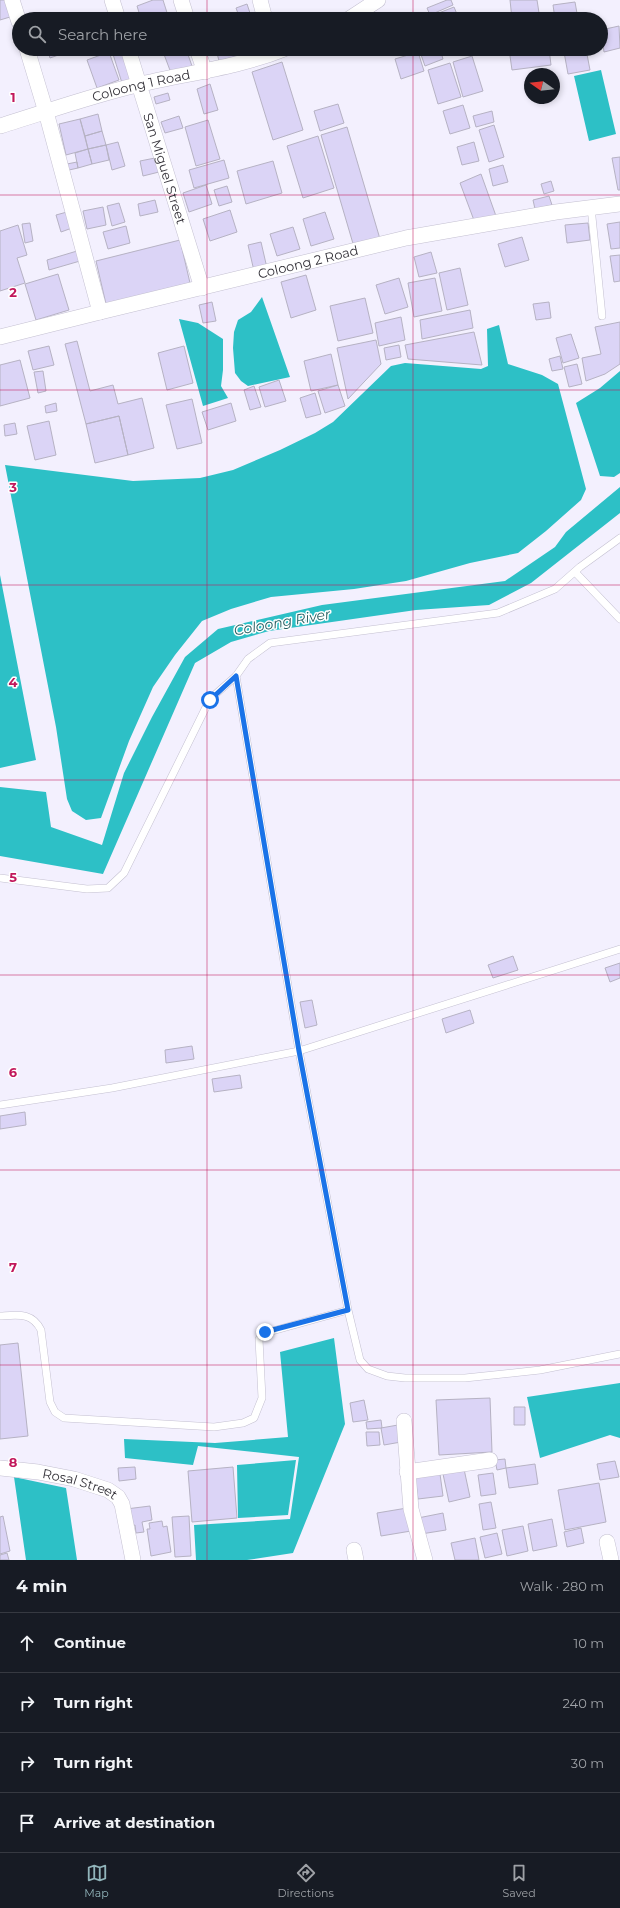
<!DOCTYPE html>
<html lang="en">
<head>
<meta charset="utf-8">
<style>
	:root { --surface:#171b24; --page:#242831; --text:#f1f3f6; --muted:#9ea1a6; --line:#363941; --accent:#92b5bb }
	body { margin:0; font-family:Montserrat,sans-serif; background:var(--page); color:var(--text) }
	.compass { position:absolute; left:524px; top:68px; width:36px; height:36px; border-radius:50%; background:var(--surface); box-shadow:0 2px 6px #0003; rotate:284deg }
	.stop { position:absolute; width:12px; height:12px; margin:-9px; border:3px solid #1a73e8; border-radius:50%; background:#fff }
	.stop.end { background:#1a73e8; border-color:#fff; box-shadow:0 1px 4px #0008 }
	.list { margin:0; padding:0; list-style:none }
	h2 { display:flex; justify-content:space-between; align-items:center; height:52px; margin:0; padding:0 16px; font-size:17px }
	h2 small { font-size:13px; font-weight:400; color:var(--muted) }
	.list li { display:grid; grid-template-columns:26px 1fr auto; gap:12px; align-items:center; box-sizing:border-box; height:60px; padding:0 16px; border-top:1px solid var(--line) }
	.list b { display:block; font-size:15px; white-space:nowrap }
	.list em { font-size:13px; font-style:normal; color:var(--muted) }
	.icon { flex:none; width:22px; height:22px; fill:none; stroke:currentColor; stroke-width:2; stroke-linecap:round; stroke-linejoin:round }
	.map { position:relative; flex:none; width:620px; height:1560px; overflow:hidden }
	.search { position:absolute; background:var(--surface); box-shadow:0 2px 6px #0003; left:12px; right:12px; top:12px; height:44px; display:flex; align-items:center; gap:10px; box-sizing:border-box; padding:0 14px; border-radius:22px; color:var(--muted); font-size:15px }
	.sheet { height:292px; background:var(--surface) }
	nav { display:flex; justify-content:space-around; align-items:center; box-sizing:border-box; height:56px; border-top:1px solid var(--line); background:var(--surface); font-size:11px; color:var(--muted) }
	nav a { display:grid; justify-items:center; gap:2px }
	nav .on { color:var(--accent) }
	.map>svg:first-child { display:block }
	.water { fill:#2dc0c6 }
	.building { fill:#dbd4f6; stroke:#b6b2c3 }
	.lines { fill:none; stroke-linecap:round; stroke-linejoin:round }
	.lane-casing { stroke:#c4c0d1; stroke-width:8 }
	.street-casing { stroke:#c4c0d1; stroke-width:16 }
	.lane { stroke:#fff; stroke-width:7 }
	.street { stroke:#fff; stroke-width:15 }
	.route { stroke:#1a73e8; stroke-width:5 }
	.grid { fill:none; stroke:#c2185b; stroke-width:1; stroke-opacity:0.55 }
	.labels { text-anchor:middle; stroke-width:3; stroke-linejoin:round; paint-order:stroke }
	.street-label { font-size:13px; fill:#333138; stroke:#fff }
	.water-label { font-size:14px; font-style:italic; fill:#265f61; stroke:#fff }
	.grid-label { font-size:13px; text-anchor:middle; font-weight:bold; fill:#c2185b; stroke:#fff; stroke-width:3; stroke-linejoin:round; paint-order:stroke }
</style>
</head>
<body>
<div class="map">
<svg width="620" height="1560" viewBox="0 0 620 1560">
	<rect width="100%" height="100%" fill="#f3f0fe"/>
	<path class="water" d="M601,70l15,64 -27,7 -15,-65z
		M262,297l28,80 -42,9 -7,-5 -6,-8 -2,-25 1,-16 4,-12 13,-8z
		M179,319l19,4 25,16v31l-2,16 7,12 -25,8z
		M499,325l9,39 34,11 16,9 28,105 -5,11 -35,31 -28,22 -48,10 -64,18 -52,8 -83,8 -40,12 -29,12 -27,34 -22,32 -24,54 -28,77 -15,2 -14,-9 -5,-12 -11,-72 -51,-262 128,16 67,-3 33,-8 47,-20 35,-17 18,-11 58,-56 14,-3 76,6 7,-3 -1,-37z
		M620,371v102l-6,4 -14,-1 -24,-73 24,-15z
		M620,487v26l-89,70 -42,22 -73,5 -147,21 -38,11 -36,21 -92,211 -103,-18v-69l46,5 5,35 51,18 22,-72 28,-56 33,-60 33,-28 104,-24 183,-24 50,-34 11,-15z
		M0,575l36,185 -36,8z
		M334,1338l11,86 -52,129 -46,7h-51l-2,-35 96,-6 9,-62 -101,-11 -5,19 -68,-7 -1,-19 91,4 73,-6 -8,-85z
		M620,1383v55l-10,-3 -70,23 -13,-61z
		M296,1460l-8,55 -50,3 -1,-53z
		M14,1477l52,11 11,72h-51z"/>
	<path class="building" d="M0,0h6l4,17 -10,3z
		M153,0h10l6,19h-28l-4,-13z
		M447,0h4l2,5 -23,10 -3,-7z
		M510,0h27l3,19h-28z
		M575,2l3,17h-23l-2,-14z
		M247,4l5,15h-12l-4,-11z
		M454,7l5,12h-26l-2,-3z
		M619,26l1,22 -16,4 -3,-22z
		M47,49h28l-25,9z
		M120,49h6l10,30 -14,4 -10,-32z
		M162,49h24l6,17 -21,7z
		M216,49h39l1,2 -37,10z
		M419,49h21l3,10 -18,7z
		M509,49h40l2,16 -39,5z
		M580,49h6l4,21 -22,4 -4,-22z
		M109,52l10,28 -22,8 -10,-28z
		M418,52l6,19 -23,8 -6,-20z
		M472,56l11,35 -20,6 -10,-35z
		M282,62l21,68 -30,10 -21,-68z
		M450,63l11,34 -23,7 -10,-34z
		M210,84l8,26 -14,4 -7,-25z
		M168,93l2,7 -14,4 -2,-7z
		M338,104l6,19 -24,8 -6,-20z
		M463,105l7,23 -20,6 -7,-23z
		M492,111l2,11 -18,5 -3,-11z
		M98,114l4,17 -17,5 -5,-17z
		M179,116l4,12 -18,5 -4,-11z
		M80,119l8,30 -22,6 -7,-31z
		M208,120l12,39 -24,7 -11,-39z
		M494,125l10,32 -15,5 -10,-32z
		M347,127l33,112 -26,8 -33,-112z
		M102,131l4,14 -18,4 -3,-13z
		M318,136l16,52 -31,10 -16,-52z
		M118,142l7,24 -13,4 -6,-25z
		M474,142l5,19 -17,4 -5,-18z
		M106,145l3,15 -17,4 -4,-15z
		M88,149l4,15 -14,4 -3,-15z
		M620,157v33h-2l-6,-32z
		M155,158l4,14 -16,4 -3,-15z
		M224,160l5,18 -35,10 -5,-18z
		M273,161l9,32 -36,11 -9,-33z
		M77,162l1,6 -9,2 -2,-6z
		M503,165l5,17 -15,4 -4,-17z
		M481,174l15,42 -21,7 -15,-40z
		M551,181l3,10 -10,3 -3,-10z
		M206,185l6,19 -23,8 -6,-19z
		M227,186l5,16 -13,4 -5,-16z
		M549,196l3,9 -17,4 -2,-9z
		M155,200l3,12 -18,4 -2,-12z
		M119,203l6,19 -13,4 -5,-20z
		M103,207l3,18 -19,4 -4,-18z
		M230,210l7,22 -27,9 -7,-22z
		M67,212l5,16 -11,4 -5,-17z
		M325,212l9,27 -23,7 -8,-27z
		M620,222v26l-9,1 -4,-25z
		M30,223l3,18 -8,2 -3,-19z
		M588,223l2,17 -23,3 -2,-18z
		M18,225l9,30 -10,3 8,25 -25,8v-60z
		M126,226l4,17 -22,6 -5,-17z
		M293,227l7,22 -23,7 -7,-22z
		M522,237l7,23 -24,7 -7,-23z
		M180,240l10,43 -84,21 -10,-43z
		M261,242l6,26 -13,3 -6,-26z
		M77,251l3,10 -31,9 -2,-10z
		M431,252l6,21 -18,4 -5,-20z
		M620,255v26l-6,1 -4,-26z
		M460,268l8,37 -21,5 -8,-37z
		M58,274l11,36 -33,10 -11,-36z
		M306,275l10,35 -25,8 -10,-36z
		M399,278l9,29 -23,7 -9,-29z
		M435,278l7,33 -28,6 -6,-34z
		M365,298l8,35 -35,8 -8,-35z
		M212,302l4,19 -13,2 -4,-18z
		M549,302l2,16 -15,2 -3,-16z
		M470,310l3,18 -51,11 -2,-19z
		M401,317l4,23 -26,6 -4,-23z
		M620,322v42l-15,10 -19,7 -4,-23 19,-4 -6,-27z
		M474,332l8,33 -74,-6 -3,-14z
		M571,334l8,24 -16,5 -7,-25z
		M376,340l5,24 -33,35 -11,-51z
		M77,341l13,50 23,-6 5,19 24,-6 12,50 -26,7 -9,-39 -33,8 -21,-80z
		M399,345l2,12 -15,3 -2,-12z
		M49,346l5,19 -21,5 -5,-19z
		M184,346l9,37 -26,7 -9,-37z
		M331,354l7,31 -27,6 -7,-30z
		M560,356l3,13 -11,2 -3,-12z
		M20,360l10,38 -30,8v-41z
		M577,364l5,20 -13,3 -5,-20z
		M43,371l3,20 -8,2 -4,-21z
		M279,380l7,21 -21,6 -6,-20z
		M338,385l7,21 -20,7 -7,-22z
		M254,386l7,21 -11,3 -6,-20z
		M315,393l6,21 -15,4 -6,-20z
		M192,399l10,44 -25,6 -11,-44z
		M56,403l1,8 -11,2 -1,-7z
		M231,403l5,18 -28,9 -6,-18z
		M119,416l9,39 -33,8 -9,-39z
		M49,421l7,34 -21,5 -8,-34z
		M15,423l2,11 -12,2 -1,-11z
		M513,956l5,14 -25,8 -5,-13z
		M620,963v15l-10,4 -5,-14z
		M312,1000l5,25 -12,3 -5,-26z
		M470,1010l4,13 -28,10 -4,-14z
		M192,1046l2,13 -28,4 -1,-13z
		M240,1075l2,13 -28,4 -2,-13z
		M25,1112l1,13 -26,4v-13z
		M18,1343l10,93 -28,3v-94z
		M490,1398l2,54 -53,3 -3,-55z
		M364,1400l4,20 -15,2 -3,-19z
		M514,1407h11v18h-11z
		M381,1420l1,8 -15,1 -1,-7z
		M398,1425l3,17 -17,3 -3,-17z
		M366,1432h13l1,13 -13,1z
		M505,1459l1,9 -9,2 -2,-10z
		M615,1461l4,16 -19,3 -3,-16z
		M535,1464l3,20 -29,4 -3,-20z
		M135,1467l1,12 -17,2 -1,-13z
		M233,1467l4,51 -45,4 -4,-51z
		M464,1469l6,28 -21,5 -6,-28z
		M493,1473l3,21 -15,2 -3,-21z
		M440,1474l3,22 -25,3 -3,-22z
		M599,1483l7,39 -41,8 -7,-40z
		M491,1502l5,26 -13,2 -4,-26z
		M150,1506l2,14 -10,2 2,10 -8,1 -1,-8 -7,2 -2,-18z
		M407,1508l4,23 -30,5 -4,-23z
		M443,1513l3,17 -25,4 -3,-16z
		M3,1516l7,35 -10,3v-37z
		M189,1516l2,40 -16,1 -3,-40z
		M552,1519l5,27 -24,5 -5,-27z
		M162,1521l1,6 4,-1 4,26 -20,4 -4,-27h3l-1,-6z
		M523,1526l5,25 -21,5 -5,-26z
		M581,1528l3,15 -17,4 -3,-15z
		M497,1533l5,21 -17,4 -5,-21z
		M475,1538l4,22h-24l-4,-17z
		M7,1553l2,7h-9v-5z"/>
	<g class="lines">
		<defs>
			<path id="lane" d="M591,207l11,109
				M575,572l45,47
				M236,676l63,375 49,259 12,50 8,9 19,7 18,2h60l75,-8 80,-16
				M0,878l87,11 21,-1 16,-15 86,-174 26,-23 12,-17 22,-16 228,-30 57,-24 25,-22 40,-29
				M0,1105l112,-17 187,-37 321,-102
				M0,1316c18,-1 32,-4 41,14l9,72 5,10 9,6 150,9 29,-4 11,-5 8,-20 -3,-59 6,-6 83,-23"/>
			<g id="street">
				<path d="M12,0l7,22"/>
				<path d="M112,0l6,19"/>
				<path d="M181,0l6,19"/>
				<path d="M260,0l5,19"/>
				<path d="M349,19l29,-19"/>
				<path d="M27,49l19,63 54,200"/>
				<path id="s1" d="M128,49l74,239"/>
				<path d="M197,49l8,23"/>
				<path id="s2" d="M0,126c46,-14 90,-30 137,-41 49,-12 100,-17 147,-36"/>
				<path id="s3" d="M0,337l100,-25 306,-74 150,-26 64,-8"/>
				<path d="M404,1421l7,88 14,51"/>
				<path id="s4" d="M0,1468l38,4 36,7 34,11 10,7 4,7 11,56"/>
				<path d="M407,1472l83,-12"/>
				<path d="M607,1542l4,18"/>
				<path d="M354,1550l2,10"/>
			</g>
		</defs>
		<use href="#lane" class="lane-casing"/>
		<use href="#street" class="street-casing"/>
		<use href="#lane" class="lane"/>
		<use href="#street" class="street"/>
	</g>
	<g class="lines">
		<path class="route" d="M210,700l26,-24 63,375 49,259 -83,22"/>
	</g>
	<path class="grid" d="M207,0v19M413,0v19M207,49v1511M413,49v1511M0,195h620M0,390h620M0,585h620M0,780h620M0,975h620M0,1170h620M0,1365h620"/>
	<g class="labels">
		<g class="street-label">
			<text dy="5" stroke="none"><textPath href="#s2" startOffset="147">Coloong 1 Road</textPath></text>
			<text dy="5" stroke="none"><textPath href="#s1" startOffset="125">San Miguel Street</textPath></text>
			<text dy="5" stroke="none"><textPath href="#s3" startOffset="317">Coloong 2 Road</textPath></text>
			<text dy="5" stroke="none"><textPath href="#s4" startOffset="82">Rosal Street</textPath></text>
		</g>
		<g class="water-label">
			<text transform="translate(282 622) rotate(-10)" y="5">Coloong River</text>
		</g>
	</g>
	<g class="grid-label">
		<text x="13" y="102">1</text>
		<text x="13" y="297">2</text>
		<text x="13" y="492">3</text>
		<text x="13" y="687">4</text>
		<text x="13" y="882">5</text>
		<text x="13" y="1077">6</text>
		<text x="13" y="1272">7</text>
		<text x="13" y="1467">8</text>
	</g>
</svg>
<svg class="compass" viewBox="-18 -18 36 36"><path d="M0-13l5 13h-10z" fill="#e53935"/><path d="M0 13l5-13h-10z" fill="#9ea1a6"/></svg>
<div class="stop" style="left:210px;top:700px"></div>
<div class="stop end" style="left:265px;top:1332px"></div>
<div class="search"><svg class="icon" aria-label="search" viewBox="0 0 24 24"><circle cx="10" cy="10" r="6"/><path d="M15 15l6 6"/></svg>Search here</div>
</div>
<section class="sheet">
<h2>4 min<small>Walk · 280 m</small></h2>
<ul class="list">
<li><svg class="icon" aria-label="ahead" viewBox="0 0 24 24"><path d="M12 20V5M6 11l6-6 6 6"/></svg><div><b>Continue</b></div><em>10 m</em></li>
<li><svg class="icon" aria-label="right" viewBox="0 0 24 24"><path d="M7 20v-9h11M14 6l5 5-5 5"/></svg><div><b>Turn right</b></div><em>240 m</em></li>
<li><svg class="icon" aria-label="right" viewBox="0 0 24 24"><path d="M7 20v-9h11M14 6l5 5-5 5"/></svg><div><b>Turn right</b></div><em>30 m</em></li>
<li><svg class="icon" aria-label="arrive" viewBox="0 0 24 24"><path d="M6 21V4h12l-3 4 3 4H6"/></svg><div><b>Arrive at destination</b></div></li>
</ul>
</section>
<nav>
<a class="on"><svg class="icon" aria-label="map" viewBox="0 0 24 24"><path d="M3 6l6-2 6 2 6-2v14l-6 2-6-2-6 2zM9 4v14M15 6v14"/></svg>Map</a>
<a><svg class="icon" aria-label="directions" viewBox="0 0 24 24"><path d="M12 3l9 9-9 9-9-9zM9 14v-3h6M13 9l2 2-2 2"/></svg>Directions</a>
<a><svg class="icon" aria-label="saved" viewBox="0 0 24 24"><path d="M7 4h10v16l-5-4-5 4z"/></svg>Saved</a>
</nav>
</body>
</html>
